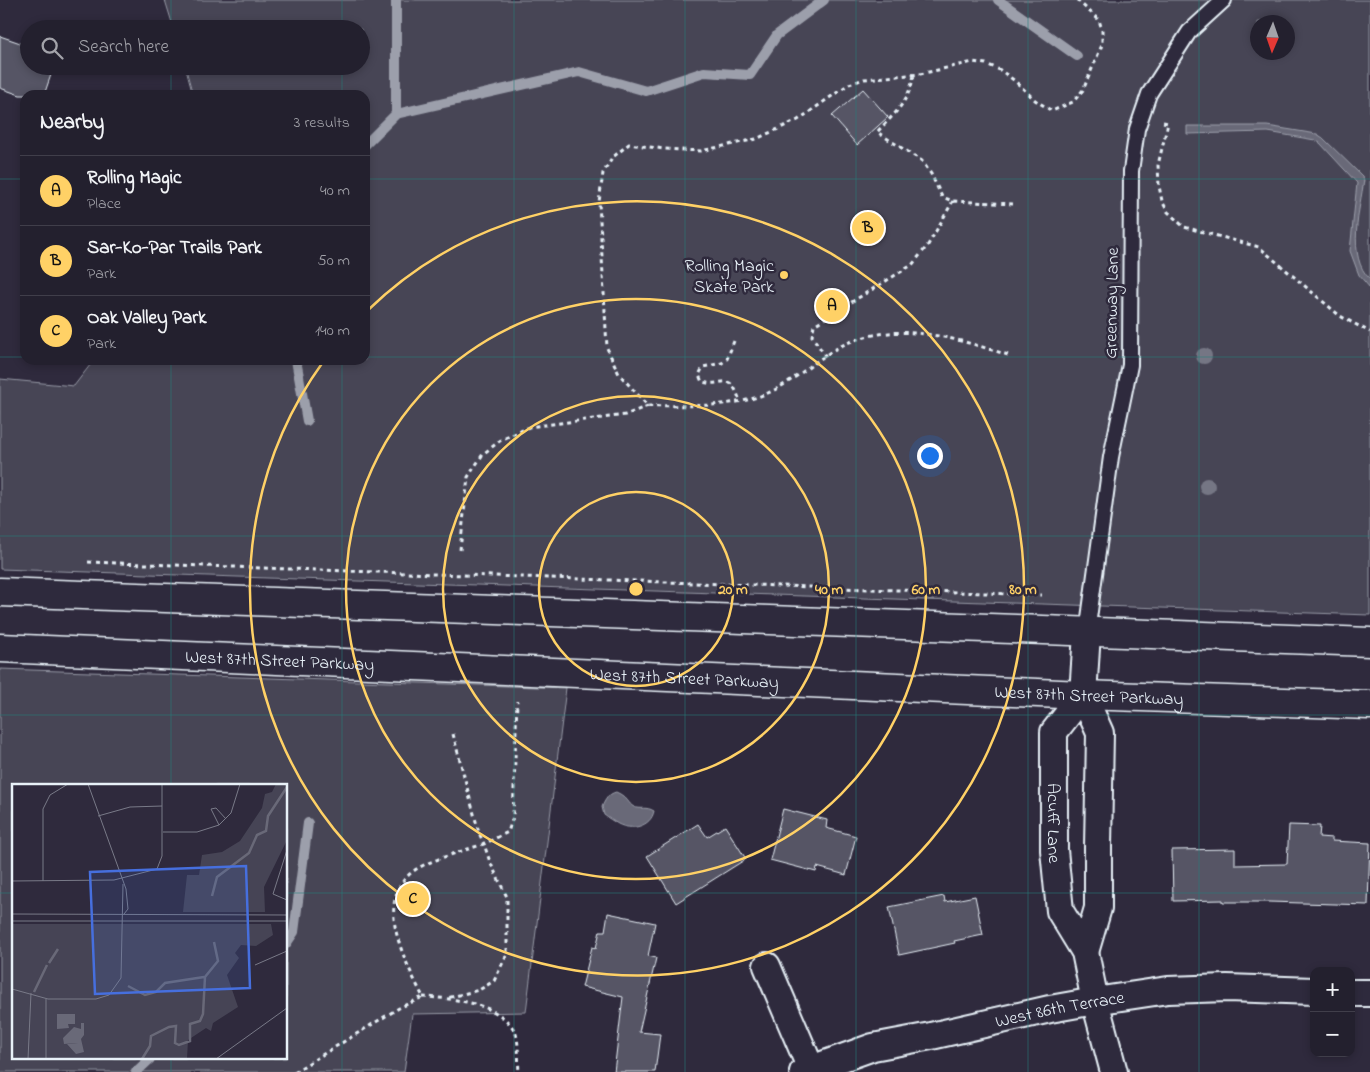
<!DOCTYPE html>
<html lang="en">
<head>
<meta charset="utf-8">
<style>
	:root { --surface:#23202e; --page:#2b2836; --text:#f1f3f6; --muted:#a3a3aa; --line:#403e4a; --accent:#ffd166 }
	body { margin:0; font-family:"Indie Flower",sans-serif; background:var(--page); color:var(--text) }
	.controls { position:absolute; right:15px; bottom:15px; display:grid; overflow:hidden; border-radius:10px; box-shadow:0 2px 8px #0003 }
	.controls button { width:45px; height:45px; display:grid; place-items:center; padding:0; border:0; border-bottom:1px solid var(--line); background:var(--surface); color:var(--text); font:25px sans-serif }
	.compass { position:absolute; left:1250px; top:15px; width:45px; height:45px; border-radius:50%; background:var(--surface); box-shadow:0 2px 8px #0003; rotate:182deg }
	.you { position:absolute; left:929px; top:455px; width:18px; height:18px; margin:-12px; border:4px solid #fff; border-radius:50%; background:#1a73e8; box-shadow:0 0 0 8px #1a73e833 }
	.badge { display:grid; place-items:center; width:32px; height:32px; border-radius:50%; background:var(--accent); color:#111; font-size:16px; font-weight:700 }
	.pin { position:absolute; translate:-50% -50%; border:2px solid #fff; box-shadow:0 1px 5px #0006 }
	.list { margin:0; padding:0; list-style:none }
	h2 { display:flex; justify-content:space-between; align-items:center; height:65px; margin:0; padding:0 20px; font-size:21px }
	h2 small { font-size:16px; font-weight:400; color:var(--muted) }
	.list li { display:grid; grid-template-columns:32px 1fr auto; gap:15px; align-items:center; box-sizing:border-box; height:70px; padding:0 20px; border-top:1px solid var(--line) }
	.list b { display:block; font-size:19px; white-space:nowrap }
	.list p { margin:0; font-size:16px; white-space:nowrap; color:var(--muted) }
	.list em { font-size:16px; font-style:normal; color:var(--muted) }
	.icon { flex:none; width:28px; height:28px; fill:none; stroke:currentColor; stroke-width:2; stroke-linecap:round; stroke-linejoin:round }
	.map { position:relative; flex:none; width:1370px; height:1072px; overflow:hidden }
	.search { position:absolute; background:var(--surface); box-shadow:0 2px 8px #0003; left:20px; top:20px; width:350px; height:55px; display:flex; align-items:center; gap:12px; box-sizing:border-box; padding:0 18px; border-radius:28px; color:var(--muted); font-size:19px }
	.panel { position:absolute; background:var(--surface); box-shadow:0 2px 8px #0003; left:20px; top:90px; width:350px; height:275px; border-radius:15px }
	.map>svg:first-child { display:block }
	.green { fill:#464455; stroke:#979aa6; fill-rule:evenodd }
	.water { fill:#696978; stroke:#9c9fab }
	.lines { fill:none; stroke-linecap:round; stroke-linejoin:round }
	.stream { stroke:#9c9fab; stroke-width:10 }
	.building { fill:#575565; stroke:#e8f1f8 }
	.lane-casing { stroke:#e8f1f8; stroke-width:18 }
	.street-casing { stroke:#e8f1f8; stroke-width:30 }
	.primary-casing { stroke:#e8f1f8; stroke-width:31 }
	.path { stroke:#e8f1f8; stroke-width:3; stroke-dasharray:4 4; stroke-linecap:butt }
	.lane { stroke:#2f2a3d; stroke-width:14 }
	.street { stroke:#2f2a3d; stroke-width:26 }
	.primary { stroke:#2f2a3d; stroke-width:28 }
	.tree { fill:#757684 }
	.grid { fill:none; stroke:#25827c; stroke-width:1; stroke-opacity:0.55 }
	.ring { fill:none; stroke:#ffd166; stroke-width:2.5 }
	.poi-dot { fill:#ffd166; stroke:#2f2a3d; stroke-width:2 }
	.labels { text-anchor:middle; stroke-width:5; stroke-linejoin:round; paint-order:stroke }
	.poi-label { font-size:18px; fill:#e8f1f8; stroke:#2f2a3d; text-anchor:end }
	.street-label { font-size:18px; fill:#e8f1f8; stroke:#2f2a3d }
	.inset-river { fill:none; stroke:#696978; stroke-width:2.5 }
	.inset-road { fill:none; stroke:#797a88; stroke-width:1 }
	.view { fill:#466fde; fill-opacity:0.15; stroke:#466fde; stroke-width:2.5 }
	.inset-edge { fill:none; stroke:#e8f1f8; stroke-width:2.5 }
	.centre { fill:#ffd166; stroke:#2f2a3d; stroke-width:2.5 }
	.ring-label { font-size:15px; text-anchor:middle; font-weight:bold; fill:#ffd166; stroke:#2f2a3d; stroke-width:5; stroke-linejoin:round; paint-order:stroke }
</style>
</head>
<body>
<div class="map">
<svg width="1370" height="1072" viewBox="0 0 1370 1072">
	<rect width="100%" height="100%" fill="#2f2a3d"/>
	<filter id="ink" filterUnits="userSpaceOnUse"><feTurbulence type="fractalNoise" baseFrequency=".02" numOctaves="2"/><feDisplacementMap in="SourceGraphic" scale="10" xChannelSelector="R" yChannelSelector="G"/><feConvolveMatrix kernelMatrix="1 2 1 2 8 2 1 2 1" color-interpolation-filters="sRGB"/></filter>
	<g filter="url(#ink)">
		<path class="green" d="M165,0h1205v615l-1370,-46v-190l74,7 20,-26h271v-265h-172l-8,-29h176v-37h-187zM1258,22h30v30h-30z
			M0,669l566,19 -40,324 -114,2 -8,58h-404zM14,786h272v272h-272z"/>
		<path class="water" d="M1187,126h80l50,8 6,4 39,38 2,4c-4,28 -18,77 6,99v9l-11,-13 -9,-24 7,-68 -37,-40 -5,-3 -47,-8 -81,2z
			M616,792c12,5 12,12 18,15 7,3 12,-1 20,4 -3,16 -23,20 -36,13 -5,-3 -10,-6 -14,-9l-2,-8c3,-7 6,-13 14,-15z"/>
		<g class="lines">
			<path class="stream" d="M998,0l79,56
				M396,114l183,-42 67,19 58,-19 46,3 27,-40 47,-35
				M365,145l31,-31v-114
				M296,360l11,61
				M286,944l8,-12 14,-109
				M136,1072l15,-14"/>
		</g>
		<path class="building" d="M0,36l29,10v20h25l-10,29h-24l-20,-7z
			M863,89l25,28 -31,28 -25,-29z
			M783,809l44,11 -1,8 30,8 -10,39 -29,-8 -1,5 -46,-12z
			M698,824l9,13 18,-11 21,33 -70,44 -29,-47z
			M1289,825l31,1 -1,11 13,1v3l38,2 -2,62 -99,-3h-46v-2l-50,1 -1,-51 63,-1v16l52,-1z
			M944,896l1,6 30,-6 8,39 -29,6 1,2 -56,12 -10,-48z
			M608,913l47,10 -7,33 8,2 -17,74 21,2 -5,38h-41l9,-75 -41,-10 10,-40 4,1 4,-17h5z"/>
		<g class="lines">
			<defs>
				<path id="lane" d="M1087,633l24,-176 19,-92 1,-194 6,-42 12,-35 40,-62 35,-32"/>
				<g id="street">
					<path id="s1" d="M1083,695l-29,37v118l6,61 25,41 10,49 19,71"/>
					<path d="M1085,952l13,-44v-61l2,-114 -17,-38 4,-62"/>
					<path d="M767,966l44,103"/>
					<path d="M1351,993h19"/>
					<path id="s2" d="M803,1072l70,-25 58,-11 119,-27 45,-8 73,-11 59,-2 87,3"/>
				</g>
				<g id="primary">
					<path d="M0,592l1370,50"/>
					<path id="s3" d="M0,648l1083,47 287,10"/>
				</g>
			</defs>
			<use href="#lane" class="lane-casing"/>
			<use href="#street" class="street-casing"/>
			<use href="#primary" class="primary-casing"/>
			<path class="path" d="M914,75c-6,28 -18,37 -37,57l45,29 9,13 11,23 11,4 60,3
				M1163,122l5,1 -10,42 1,21 3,15 6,11 16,15 75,20 81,69 30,16
				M734,341l-7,18 -5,4 -19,4 -4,8 3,7c22,6 27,-13 38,19
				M1008,355c-53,-17 -113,-36 -167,-9 -25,13 -46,35 -73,47 -37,16 -81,12 -120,13l-29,-32 -12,-26 -8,-146 4,-29 10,-16 16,-13 35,5 37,2 55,-12 42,-19 51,-36 15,-5 56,-5 53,-12 13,2 14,6 15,11 20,19 17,11 21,-9 10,-12 19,-45v-15l-3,-10 -22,-20
				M826,357l-14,-21 2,-11 98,-60 16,-20 25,-44
				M460,550l8,-73 15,-23 18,-14 28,-13 96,-12 23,-9
				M88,562l954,33
				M453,734l26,99 5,11 24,-12 5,-15 4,-116
				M423,997c28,1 80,6 93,37 3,8 2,28 3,38
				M294,1072l105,-64 24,-11c-20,-40 -56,-107 3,-133 19,-8 39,-14 58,-20l6,18 17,35v57l-13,27 -15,9 -32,8"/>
			<use href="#lane" class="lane"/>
			<use href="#street" class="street"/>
			<use href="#primary" class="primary"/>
		</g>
		<g class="tree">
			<circle cx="1204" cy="356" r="8"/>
			<circle cx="1207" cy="486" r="8"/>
		</g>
	</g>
	<path class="grid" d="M171,0v29M342,0v29M514,0v1072M685,0v1072M856,0v1072M1028,0v1072M1199,0v1072M171,66v29M342,66v29M0,179h25M365,179h1005M0,357h25M365,357h1005M171,360v426M342,360v712M0,536h1370M0,715h1370M0,893h14M286,893h1084M171,1058v14"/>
	<g class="ring">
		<circle cx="636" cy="589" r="97"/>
		<circle cx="636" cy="589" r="193"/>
		<circle cx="636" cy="589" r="290"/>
		<path d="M367 311A387 387 0 1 1 323 362"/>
	</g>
	<circle class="poi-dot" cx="784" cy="275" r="5"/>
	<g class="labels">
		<g class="poi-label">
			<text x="774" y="271">Rolling Magic<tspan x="774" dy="21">Skate Park</tspan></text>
		</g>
		<g class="street-label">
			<text transform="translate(1111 303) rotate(-89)" y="6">Greenway Lane</text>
			<text dy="6" stroke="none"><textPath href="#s3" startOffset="280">West 87th Street Parkway</textPath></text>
			<text dy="6" stroke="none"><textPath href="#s3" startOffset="685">West 87th Street Parkway</textPath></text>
			<text dy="6" stroke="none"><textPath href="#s3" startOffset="1090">West 87th Street Parkway</textPath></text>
			<text dy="6" stroke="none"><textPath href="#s1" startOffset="138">Acuff Lane</textPath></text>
			<text dy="6" stroke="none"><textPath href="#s2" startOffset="265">West 86th Terrace</textPath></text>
		</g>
	</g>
	<g transform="translate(12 784)">
		<rect width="275" height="275" fill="#2f2a3d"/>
		<path d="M264,0h11v56l-23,47 1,25h-82l4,-37h12l3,-20 20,-3 18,-11 22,-33 3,-14 7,-2zM0,140h259l2,11 -17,11 -15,-1 -6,8 4,5 -12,17 11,32 -25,16 -2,8 -5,-3 -18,12 -1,19h-175z" fill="#464455"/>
		<path d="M45,230h18v10h-7l1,4 -12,1zM69,239h3v12l-3,4 3,13 -8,2 -9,-10 11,-1 -14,1 -1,-6 11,-11 7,2z" fill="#696978"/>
		<path class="inset-river" d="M200,112l5,-19 32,-24 8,-18 9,-4 2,-15 19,-29M37,179l9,-14M116,202l17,9 11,-3 9,-9 39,-6M22,208l13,-27M130,275l8,-13 1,-10 18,-9 7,-1 -1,17 4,2 11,-4v-17l10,-3 3,-7 2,-37 13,-16 -4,-19"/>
		<path class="inset-road" d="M76,0l38,105 2,20 -4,5M86,32l32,-9 32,-1M207,41l-8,-16 5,-1 10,11M151,48h34l22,-7 12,-12 9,-29M275,66l-14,44 14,6M0,97l102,-1 43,-11 5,-13v-72M31,97v-72l7,-14 18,-11M0,130l275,1M0,137h275M243,181l32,-14M0,205l36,10h48l13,-4 12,-17 2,-94M16,275l3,-66M34,275v-60M204,275l71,-51"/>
		<path class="view" d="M234,82l4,122 -155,6 -5,-122z"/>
		<rect width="275" height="275" class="inset-edge"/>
	</g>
	<circle cx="636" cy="589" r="8" class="centre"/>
	<g class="ring-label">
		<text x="733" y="594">20 m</text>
		<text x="829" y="594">40 m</text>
		<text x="926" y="594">60 m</text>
		<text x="1023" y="594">80 m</text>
	</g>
</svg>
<div class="controls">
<button>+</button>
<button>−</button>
</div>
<svg class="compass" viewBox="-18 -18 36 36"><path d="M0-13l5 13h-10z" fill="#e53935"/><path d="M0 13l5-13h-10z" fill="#a3a3aa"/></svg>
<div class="you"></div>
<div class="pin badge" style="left:832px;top:306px">A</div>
<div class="pin badge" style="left:868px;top:228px">B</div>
<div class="pin badge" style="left:413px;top:899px">C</div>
<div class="search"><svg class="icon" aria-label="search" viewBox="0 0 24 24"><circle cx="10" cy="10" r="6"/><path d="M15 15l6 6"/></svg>Search here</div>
<section class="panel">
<h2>Nearby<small>3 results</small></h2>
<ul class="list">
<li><span class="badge">A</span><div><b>Rolling Magic</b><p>Place</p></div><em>40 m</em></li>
<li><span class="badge">B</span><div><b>Sar-Ko-Par Trails Park</b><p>Park</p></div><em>50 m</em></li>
<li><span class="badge">C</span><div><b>Oak Valley Park</b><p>Park</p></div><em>140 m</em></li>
</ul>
</section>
</div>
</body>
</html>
